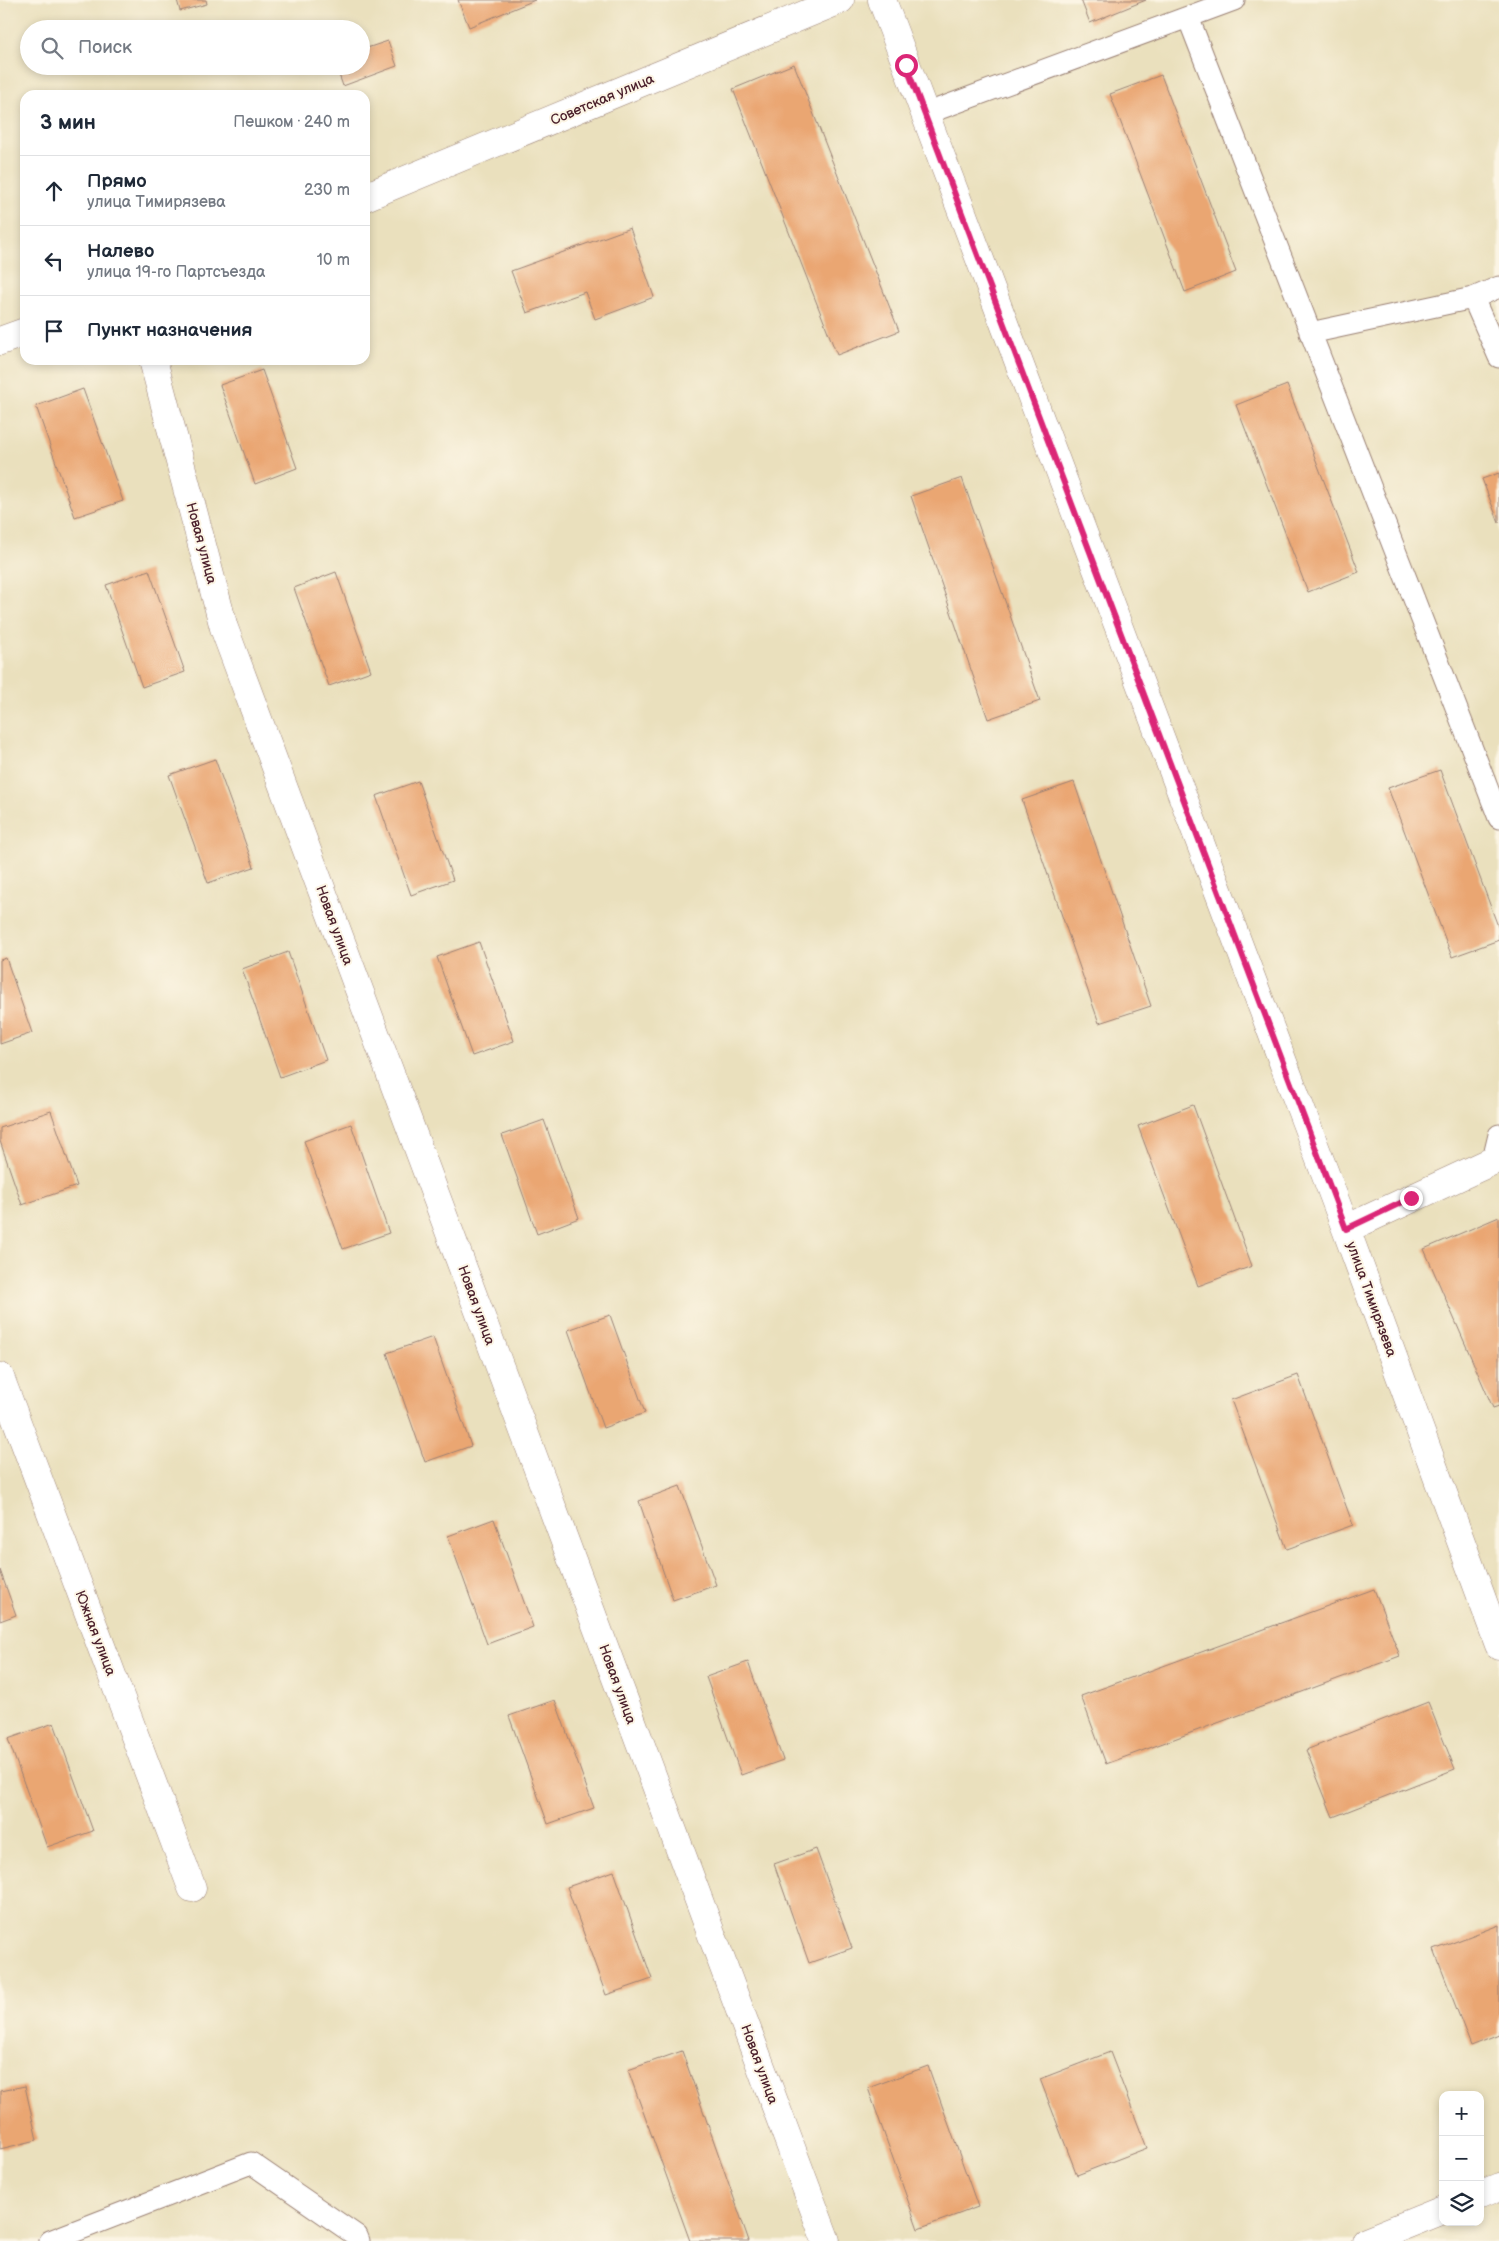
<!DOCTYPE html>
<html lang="ru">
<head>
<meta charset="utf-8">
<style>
	:root { --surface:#fff; --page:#f6f6f7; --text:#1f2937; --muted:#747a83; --line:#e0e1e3 }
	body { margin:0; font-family:"Balsamiq Sans",sans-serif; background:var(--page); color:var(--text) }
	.controls { position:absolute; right:15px; bottom:15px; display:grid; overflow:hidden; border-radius:10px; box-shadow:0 2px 8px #0003 }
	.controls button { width:45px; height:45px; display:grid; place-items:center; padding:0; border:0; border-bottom:1px solid var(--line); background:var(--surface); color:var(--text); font:25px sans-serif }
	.stop { position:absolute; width:15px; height:15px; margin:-11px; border:4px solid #db2777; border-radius:50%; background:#fff }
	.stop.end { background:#db2777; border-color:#fff; box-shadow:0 1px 5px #0008 }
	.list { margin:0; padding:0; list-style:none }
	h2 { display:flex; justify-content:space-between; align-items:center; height:65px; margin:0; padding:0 20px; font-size:21px }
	h2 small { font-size:16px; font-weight:400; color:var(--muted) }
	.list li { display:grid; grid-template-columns:32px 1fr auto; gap:15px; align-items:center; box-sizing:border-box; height:70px; padding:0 20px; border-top:1px solid var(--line) }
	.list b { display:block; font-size:19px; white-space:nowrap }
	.list p { margin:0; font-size:16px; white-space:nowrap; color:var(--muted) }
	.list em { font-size:16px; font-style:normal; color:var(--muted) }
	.icon { flex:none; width:28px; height:28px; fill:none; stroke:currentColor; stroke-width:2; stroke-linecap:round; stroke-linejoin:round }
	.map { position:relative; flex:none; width:1499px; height:2241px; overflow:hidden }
	.search { position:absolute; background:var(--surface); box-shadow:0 2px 8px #0003; left:20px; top:20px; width:350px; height:55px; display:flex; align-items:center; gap:12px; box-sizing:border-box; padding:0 18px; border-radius:28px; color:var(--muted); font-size:19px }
	.panel { position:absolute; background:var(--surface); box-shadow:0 2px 8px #0003; left:20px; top:90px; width:350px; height:275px; border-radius:15px }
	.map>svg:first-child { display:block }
	.building { fill:#eaa672 }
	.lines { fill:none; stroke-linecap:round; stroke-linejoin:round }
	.service-casing { stroke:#9a8074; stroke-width:23 }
	.minor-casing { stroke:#9a8074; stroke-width:29 }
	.service { stroke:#fff; stroke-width:21 }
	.minor { stroke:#fff; stroke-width:28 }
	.route { stroke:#db2777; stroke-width:6 }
	.labels { text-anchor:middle; stroke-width:4; stroke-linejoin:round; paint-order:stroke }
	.street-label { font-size:14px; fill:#4a1f2b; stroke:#fcf5e5 }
</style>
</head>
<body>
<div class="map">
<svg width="1499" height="2241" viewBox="0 0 1499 2241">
	<rect width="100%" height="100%" fill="#fcf5e5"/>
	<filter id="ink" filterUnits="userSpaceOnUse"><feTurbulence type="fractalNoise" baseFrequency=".02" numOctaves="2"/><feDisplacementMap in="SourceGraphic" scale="10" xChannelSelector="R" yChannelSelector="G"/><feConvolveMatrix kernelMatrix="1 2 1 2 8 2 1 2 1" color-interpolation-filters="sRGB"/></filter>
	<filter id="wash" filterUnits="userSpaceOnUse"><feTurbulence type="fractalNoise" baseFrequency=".0096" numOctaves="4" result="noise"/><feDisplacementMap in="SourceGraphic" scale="20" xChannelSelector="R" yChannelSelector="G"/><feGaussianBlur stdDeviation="1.12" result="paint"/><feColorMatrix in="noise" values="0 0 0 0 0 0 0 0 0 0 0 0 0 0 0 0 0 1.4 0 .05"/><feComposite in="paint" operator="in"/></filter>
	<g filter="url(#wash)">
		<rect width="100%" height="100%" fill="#eae0bd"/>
		<g id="blocks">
			<path class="building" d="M177,0h29l1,4 -27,7z
				M458,0h77l-66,27z
				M1081,0h65l-56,23z
				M388,41l9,25 -54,20 -7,-20h25v-16z
				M794,64l105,267 -62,24 -104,-266z
				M1161,75l75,197 -51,20 -75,-198z
				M630,228l24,69 -59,22 -10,-27 -58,21 -16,-42z
				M262,370l35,98 -42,16 -35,-99z
				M1287,385l72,187 -51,20 -72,-187z
				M83,389l40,112 -48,16 -39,-111z
				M1499,473v50l-17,-44z
				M962,478l78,223 -52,18 -77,-223z
				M149,570l36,102 -43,15 -36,-102z
				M336,572l35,99 -42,15 -35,-98z
				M215,759l39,108 -46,16 -39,-108z
				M1440,770l59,159v11l-47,17 -64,-169z
				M418,781l35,99 -42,15 -35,-99z
				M1074,782l77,224 -52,17 -77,-223z
				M479,942l35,99 -42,15 -35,-99z
				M288,952l38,108 -46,17 -38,-108z
				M6,958l26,75 -32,11v-84z
				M1193,1105l59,161 -54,20 -60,-160z
				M51,1111l26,75 -55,19 -22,-64v-13z
				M544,1120l35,98 -42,16 -35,-99z
				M351,1124l38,109 -46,16 -39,-108z
				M1499,1217v189l-6,2 -69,-159z
				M610,1315l35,98 -42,15 -35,-98z
				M433,1337l38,109 -46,16 -38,-109z
				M1298,1375l55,150 -66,24 -56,-149z
				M680,1486l36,99 -43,15 -34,-99z
				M494,1519l39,108 -46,17 -39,-108z
				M0,1570l16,45 -16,6z
				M1374,1589l26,67 -294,108 -25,-68z
				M748,1662l35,98 -42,15 -35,-98z
				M555,1700l39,108 -46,16 -39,-108z
				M1428,1702l27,67 -122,48 -27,-67z
				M54,1723l39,108 -46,16 -39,-108z
				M816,1849l36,99 -43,15 -35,-99z
				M614,1871l38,108 -46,16 -39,-108z
				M1499,1925v110l-28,11 -37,-96z
				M682,2051l67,190h-59l-62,-171z
				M1110,2052l37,96 -70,27 -37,-96z
				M928,2066l50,141 -60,22 -50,-141z
				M25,2086l12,54 -37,9v-58z"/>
		</g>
	</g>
	<g filter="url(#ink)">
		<use href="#blocks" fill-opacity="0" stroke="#9a8074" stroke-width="1"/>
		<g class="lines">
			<defs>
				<path id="service" d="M1188,17l311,801
					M925,114l309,-114
					M1499,287l-26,11 26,59
					M1310,333l163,-35
					M1493,1160l6,-25
					M50,2241l201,-78 106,73 2,5"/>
				<path id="minor" d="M882,0l464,1229 153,416
					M365,197l475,-197
					M0,341l25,-9
					M153,360l71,268 602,1613
					M1346,1229l153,-71
					M0,1377l192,511
					M1480,2195l19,-8
					M1366,2241l77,-31"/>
			</defs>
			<use href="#service" class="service-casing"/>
			<use href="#minor" class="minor-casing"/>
			<use href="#service" class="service"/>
			<use href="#minor" class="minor"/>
		</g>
	</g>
	<g class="lines" filter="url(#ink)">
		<path class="route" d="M906,65l440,1164 65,-31"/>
	</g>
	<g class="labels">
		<g class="street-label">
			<text transform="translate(602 99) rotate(-23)" y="5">Советская улица</text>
			<text transform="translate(202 543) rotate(75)" y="5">Новая улица</text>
			<text transform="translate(335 925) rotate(70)" y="5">Новая улица</text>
			<text transform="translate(1372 1299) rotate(70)" y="5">улица Тимирязева</text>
			<text transform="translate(477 1305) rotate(70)" y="5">Новая улица</text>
			<text transform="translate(96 1633) rotate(69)" y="5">Южная улица</text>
			<text transform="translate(618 1684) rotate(70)" y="5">Новая улица</text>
			<text transform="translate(760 2064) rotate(70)" y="5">Новая улица</text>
		</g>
	</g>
</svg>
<div class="controls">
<button>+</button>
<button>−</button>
<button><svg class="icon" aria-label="layers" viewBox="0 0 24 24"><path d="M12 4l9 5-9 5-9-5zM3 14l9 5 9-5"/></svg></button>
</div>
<div class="stop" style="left:906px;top:65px"></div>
<div class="stop end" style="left:1411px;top:1198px"></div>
<div class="search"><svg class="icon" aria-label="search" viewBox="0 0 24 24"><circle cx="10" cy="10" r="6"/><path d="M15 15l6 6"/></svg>Поиск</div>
<section class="panel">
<h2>3 мин<small>Пешком · 240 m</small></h2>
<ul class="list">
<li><svg class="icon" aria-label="ahead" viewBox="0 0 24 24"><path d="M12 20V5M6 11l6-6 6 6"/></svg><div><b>Прямо</b><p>улица Тимирязева</p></div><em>230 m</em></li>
<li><svg class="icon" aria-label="left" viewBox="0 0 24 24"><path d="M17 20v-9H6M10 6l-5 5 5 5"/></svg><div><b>Налево</b><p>улица 19-го Партсъезда</p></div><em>10 m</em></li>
<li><svg class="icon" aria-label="arrive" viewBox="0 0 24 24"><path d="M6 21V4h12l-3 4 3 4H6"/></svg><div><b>Пункт назначения</b></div></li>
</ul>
</section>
</div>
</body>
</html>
